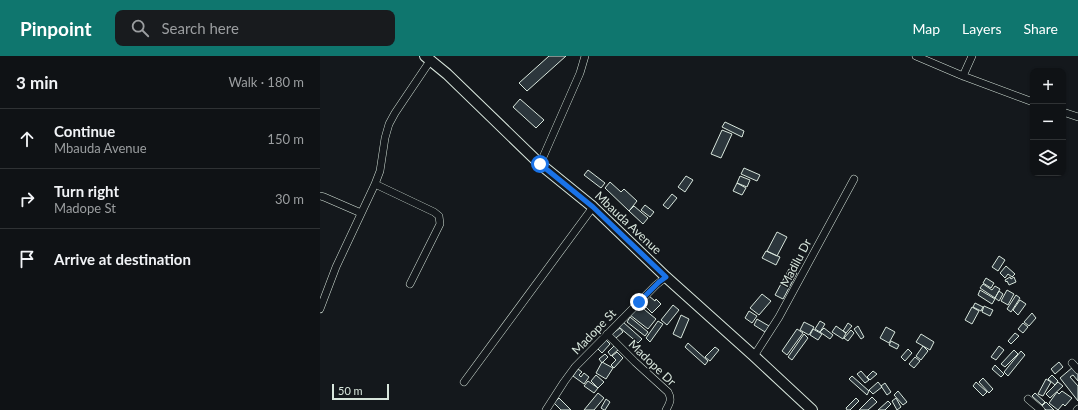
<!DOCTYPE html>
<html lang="en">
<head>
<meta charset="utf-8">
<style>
	:root { --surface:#0f1215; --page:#181b1e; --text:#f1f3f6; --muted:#9b9ea0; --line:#2f3234; --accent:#0f766e }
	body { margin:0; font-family:Lato,sans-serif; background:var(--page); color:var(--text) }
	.controls { position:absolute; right:12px; top:12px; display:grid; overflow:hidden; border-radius:8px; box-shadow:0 1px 3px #0004 }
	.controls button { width:36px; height:36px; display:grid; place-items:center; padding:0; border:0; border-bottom:1px solid var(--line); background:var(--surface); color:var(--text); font:20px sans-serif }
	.scale { position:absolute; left:12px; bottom:10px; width:57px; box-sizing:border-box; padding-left:4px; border:2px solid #d8e6dc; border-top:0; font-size:11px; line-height:14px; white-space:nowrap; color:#d8e6dc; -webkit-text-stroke:3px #14181c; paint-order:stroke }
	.stop { position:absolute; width:12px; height:12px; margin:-9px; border:3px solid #1a73e8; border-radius:50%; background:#fff }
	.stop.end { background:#1a73e8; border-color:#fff; box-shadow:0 1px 4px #0008 }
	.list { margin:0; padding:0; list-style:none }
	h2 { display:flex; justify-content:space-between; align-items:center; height:52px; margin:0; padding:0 16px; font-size:17px }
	h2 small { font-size:13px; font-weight:400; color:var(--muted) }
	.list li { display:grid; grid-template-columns:26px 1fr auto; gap:12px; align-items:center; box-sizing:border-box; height:60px; padding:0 16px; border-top:1px solid var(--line) }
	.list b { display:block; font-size:15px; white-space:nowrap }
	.list p { margin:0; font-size:13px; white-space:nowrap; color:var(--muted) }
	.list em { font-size:13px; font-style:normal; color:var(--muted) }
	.icon { flex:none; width:22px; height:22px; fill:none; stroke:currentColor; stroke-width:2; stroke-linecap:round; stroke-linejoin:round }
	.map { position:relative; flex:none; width:758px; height:354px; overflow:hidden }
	header { display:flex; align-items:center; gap:24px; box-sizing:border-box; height:56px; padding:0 20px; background:var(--accent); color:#fff }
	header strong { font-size:19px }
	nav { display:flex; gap:22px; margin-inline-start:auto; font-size:14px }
	.search { width:280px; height:36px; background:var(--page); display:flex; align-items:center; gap:10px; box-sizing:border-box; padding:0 14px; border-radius:8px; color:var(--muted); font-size:15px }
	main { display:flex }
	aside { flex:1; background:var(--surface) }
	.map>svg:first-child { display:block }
	.building { fill:#2c363c; stroke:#d8e6dc }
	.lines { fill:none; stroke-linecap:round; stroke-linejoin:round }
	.street-casing { stroke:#d8e6dc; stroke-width:8 }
	.secondary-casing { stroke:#d8e6dc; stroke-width:12 }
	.street { stroke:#14181c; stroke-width:7 }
	.secondary { stroke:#14181c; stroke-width:10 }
	.route { stroke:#1a73e8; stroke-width:5 }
	.labels { text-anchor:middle; stroke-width:3; stroke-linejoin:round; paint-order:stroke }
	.street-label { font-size:12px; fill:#d8e6dc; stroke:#14181c }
</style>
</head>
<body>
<header>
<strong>Pinpoint</strong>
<div class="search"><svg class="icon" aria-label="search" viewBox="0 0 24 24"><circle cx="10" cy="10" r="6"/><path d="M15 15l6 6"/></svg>Search here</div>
<nav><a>Map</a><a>Layers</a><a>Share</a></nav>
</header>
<main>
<aside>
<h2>3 min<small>Walk · 180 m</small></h2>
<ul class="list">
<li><svg class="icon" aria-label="ahead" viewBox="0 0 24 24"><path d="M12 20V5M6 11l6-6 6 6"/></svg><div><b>Continue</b><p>Mbauda Avenue</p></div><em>150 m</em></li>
<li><svg class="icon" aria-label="right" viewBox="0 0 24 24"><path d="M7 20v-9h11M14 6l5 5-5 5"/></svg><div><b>Turn right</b><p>Madope St</p></div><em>30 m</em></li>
<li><svg class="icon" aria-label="arrive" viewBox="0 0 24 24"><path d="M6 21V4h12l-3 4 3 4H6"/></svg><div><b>Arrive at destination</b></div></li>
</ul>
</aside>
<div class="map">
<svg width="758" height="354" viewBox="0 0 758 354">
	<rect width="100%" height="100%" fill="#14181c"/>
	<path class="building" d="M229,0h17l-39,35 -8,-8z
		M200,43l24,21 -8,8 -23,-21z
		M405,66l19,9 -2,6 -20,-10z
		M402,74l10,4 -11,24 -10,-4z
		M424,112l16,7 -3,6 -16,-7z
		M268,114l17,13 -4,5 -17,-13z
		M366,120l7,4 -8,12 -7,-5z
		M420,120l10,4 -3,7 -10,-4z
		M290,126l11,10 3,-3 13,12 -8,10 -24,-23z
		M417,127l9,5 -4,7 -9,-4z
		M352,138l5,4 -9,11 -5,-4z
		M325,149l9,7 -4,5 -9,-7z
		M314,150l14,12 -5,6 -14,-13z
		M457,176l10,5 -10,19 -10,-5z
		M446,195l14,6 -4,8 -14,-7z
		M679,200l6,4 -7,11 -6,-4z
		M686,210l9,8 -3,3 -4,-3 -3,4 -5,-5z
		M469,213l8,4 -14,26 -8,-4z
		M690,221l1,2 3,-2 2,5 -7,3 -2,-4 -1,1 -1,-2z
		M666,222l8,5 -3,5 -8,-5z
		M663,228l9,6 3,-4 5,3 -5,9 -15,-10z
		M660,234l15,9 -3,5 -14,-9z
		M687,234l7,4 -6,11 -7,-4z
		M679,235l4,3 -4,7 -4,-3z
		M442,238l9,7 -12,14 -9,-7z
		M696,239l4,3 -9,14 -4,-3z
		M329,240l6,5 1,-2 5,5 -9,9 -10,-10z
		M700,244l6,4 -8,11 -5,-5z
		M655,247l8,4 -2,4 -8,-4z
		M319,249l17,14 -8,10 -18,-14z
		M353,249l6,5 -12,15 -6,-5z
		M664,250l9,4 -3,6 -8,-4z
		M652,251l7,4 -7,13 -7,-4z
		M429,255l8,5 -5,7 -7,-5z
		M712,257l4,5 -7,8 -5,-4z
		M361,259l8,4 -8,19 -8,-4z
		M310,261l18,15 -3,4 -18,-14z
		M437,263l12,7 -4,6 -11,-7z
		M338,265l5,3 -13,18 -4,-4z
		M500,265l5,3 -5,8 -5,-3z
		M303,266l19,17 -4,4 -19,-16z
		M484,266l10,5 -5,8 -9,-5z
		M528,267l4,3 -6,7 -3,-2z
		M703,267l5,4 -5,6 -5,-4z
		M516,270l10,7 -3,6 -11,-7z
		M538,270l6,11 -3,2 -7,-10z
		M566,271l9,5 -6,11 -9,-5z
		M300,272l3,4 -7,6 -4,-4z
		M504,272l9,7 -3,4 -10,-7z
		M477,273l6,4 -16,22 -5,-4z
		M493,273l9,5 -4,6 -8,-5z
		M531,274l3,3 -6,8 -4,-3z
		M695,277l4,3 -8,8 -3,-3z
		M484,278l4,4 -16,22 -4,-3z
		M601,278l13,8 -4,8 -14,-8z
		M286,284l4,4 -8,9 -5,-5z
		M571,285l8,4 -2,4 -8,-4z
		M368,287l20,18 -3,4 -20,-18z
		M294,290l4,4 -7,6 -3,-4z
		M603,290l5,5 -7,9 -5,-4z
		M679,290l5,4 -8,10 -5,-3z
		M395,291l4,3 -9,11 -5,-4z
		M588,293l4,4 -7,8 -4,-4z
		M694,294l4,4 -13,13 -4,-3z
		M701,295l4,4 -17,21 -4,-4z
		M297,296l6,6 -9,10 -3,-3 5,-5 -4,-4z
		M285,298l3,3 -6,6 -3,-4z
		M595,301l5,4 -6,7 -5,-4z
		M282,306l11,6 -7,11 -10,-6z
		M739,306l4,5 -8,7 -4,-5z
		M675,309l9,9 -3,3 -9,-8z
		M753,311l5,6v8l-5,-6 -3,2 8,9v15l-18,-23z
		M258,313l4,3 -3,3 2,2 3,-4 5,4 -5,7 -11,-8z
		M541,315l8,9 -4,3 -8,-9z
		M553,315l4,3 -7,6 -3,-3z
		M276,319l8,7 -6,6 -7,-7z
		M732,319l6,6 -3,4 -7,-6z
		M532,320l17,15 -2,4 -18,-16z
		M663,322l10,11 -4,4 -10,-11z
		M726,323l5,3 -8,14 -5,-2z
		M268,325l10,7 -4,5 -10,-7z
		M558,326l4,5 -9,7 -4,-4z
		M656,326l11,10 -4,4 -10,-10z
		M738,326l5,4 -13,12 -4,-4z
		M565,327l6,9 -4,3 -6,-9z
		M578,335l9,11 -4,3 -9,-10z
		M742,335l10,7 -7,8 -2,-2 -5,6 -9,-7 8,-11 2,2z
		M278,337l6,5 -10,12h-10z
		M715,337l10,9 -3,3 -10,-9z
		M552,341l5,5 -9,8h-9z
		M239,342l12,12h-10l-7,-7z
		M536,342l3,3 -9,9h-3l-1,-2z
		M576,342l5,9 -4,3 -5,-9z
		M286,343l4,3 -5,8h-1l-3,-2z
		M568,345l3,3 -6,6h-7z
		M726,346l8,8h-8l-4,-4z"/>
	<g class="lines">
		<defs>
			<path id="street" d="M596,0l47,20 70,26
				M643,20l9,-20
				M743,56l15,5
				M220,108l40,-91 5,-17
				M55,128l59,28 5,4 1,8 -30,60
				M0,140l4,1 37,16
				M0,253l16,-42 39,-83 5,-13 5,-33 4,-14 6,-11 35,-52
				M287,278l28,28 33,30c4,7 2,11 -2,18
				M434,300l25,-39 75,-138
				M752,307l6,7
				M144,326l129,-175
				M708,343l13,11
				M226,354l18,-28 11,-15 81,-82 10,-8
				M757,354l1,-1"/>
			<path id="secondary" d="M105,0l22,18 93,90 53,43 73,70 88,79 58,54"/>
		</defs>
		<use href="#street" class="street-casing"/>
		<use href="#secondary" class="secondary-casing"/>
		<use href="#street" class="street"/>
		<use href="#secondary" class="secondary"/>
	</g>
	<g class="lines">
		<path class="route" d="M220,108l53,43 73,70 -7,5 -20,20"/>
	</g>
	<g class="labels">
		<g class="street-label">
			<text transform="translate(308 167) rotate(43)" y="4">Mbauda Avenue</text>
			<text transform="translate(476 207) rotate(-62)" y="4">Madilu Dr</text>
			<text transform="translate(274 276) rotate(-46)" y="4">Madope St</text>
			<text transform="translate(332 307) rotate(44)" y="4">Madope Dr</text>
		</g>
	</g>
</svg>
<div class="controls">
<button>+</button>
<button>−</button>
<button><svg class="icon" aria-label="layers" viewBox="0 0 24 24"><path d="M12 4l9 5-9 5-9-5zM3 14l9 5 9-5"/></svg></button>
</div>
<div class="scale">50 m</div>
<div class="stop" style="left:220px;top:108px"></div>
<div class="stop end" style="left:319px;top:246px"></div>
</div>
</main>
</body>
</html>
